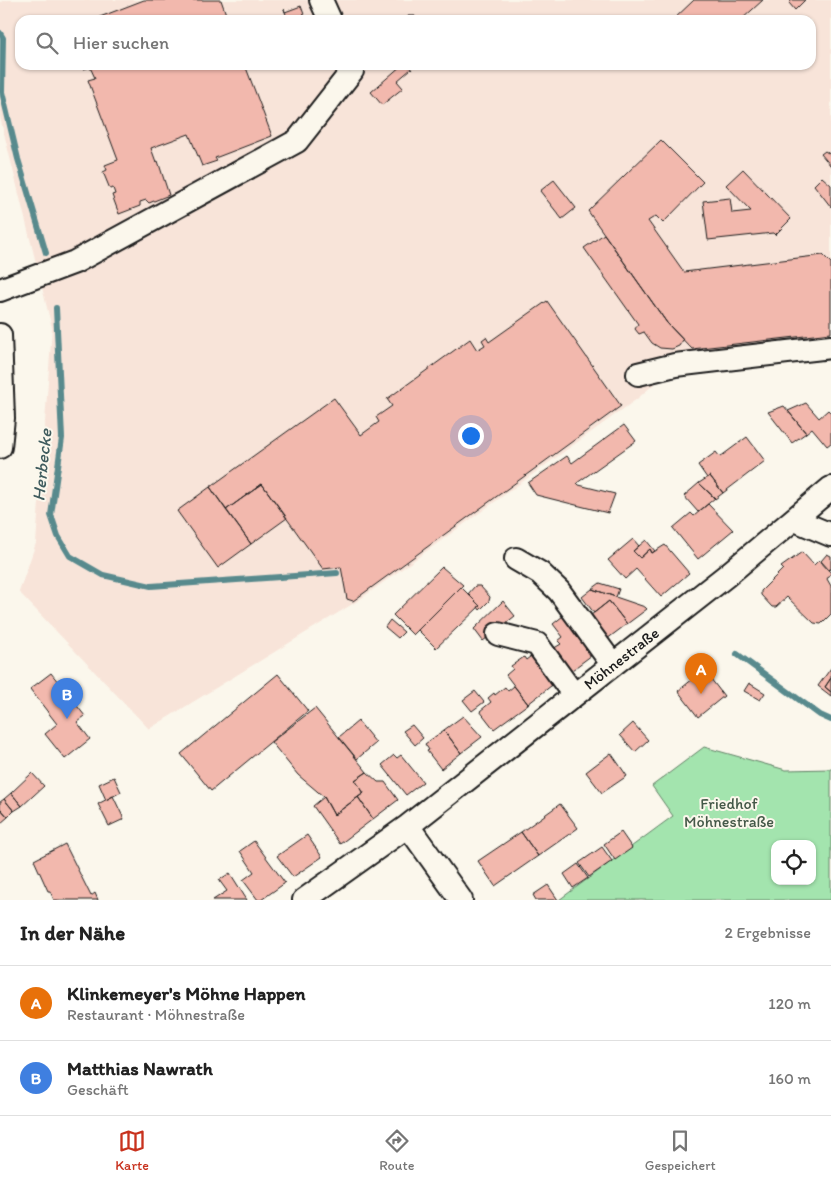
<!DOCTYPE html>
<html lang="de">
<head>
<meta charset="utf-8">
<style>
	:root { --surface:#fff; --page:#f2f2f2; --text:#222; --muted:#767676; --line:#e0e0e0; --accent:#c8321e }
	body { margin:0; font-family:Itim,sans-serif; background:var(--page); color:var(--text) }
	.controls { position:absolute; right:15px; bottom:15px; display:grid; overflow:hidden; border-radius:10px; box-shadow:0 1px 4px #0004 }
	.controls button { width:45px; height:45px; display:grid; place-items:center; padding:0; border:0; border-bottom:1px solid var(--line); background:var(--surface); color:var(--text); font:25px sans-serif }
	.you { position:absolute; left:470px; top:435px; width:18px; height:18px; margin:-12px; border:4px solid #fff; border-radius:50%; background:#1a73e8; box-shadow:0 0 0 8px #1a73e833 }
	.badge { display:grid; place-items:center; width:32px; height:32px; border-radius:50%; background:var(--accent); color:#fff; font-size:16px; font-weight:700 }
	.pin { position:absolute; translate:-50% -41px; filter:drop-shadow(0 1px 2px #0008) }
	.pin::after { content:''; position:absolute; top:26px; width:18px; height:15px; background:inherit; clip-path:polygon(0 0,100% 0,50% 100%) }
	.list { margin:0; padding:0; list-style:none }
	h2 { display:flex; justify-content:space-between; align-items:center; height:65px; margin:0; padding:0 20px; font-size:21px }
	h2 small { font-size:16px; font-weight:400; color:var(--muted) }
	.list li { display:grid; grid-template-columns:32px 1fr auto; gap:15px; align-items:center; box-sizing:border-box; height:75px; padding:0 20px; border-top:1px solid var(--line) }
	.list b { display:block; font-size:19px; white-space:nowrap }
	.list p { margin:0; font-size:16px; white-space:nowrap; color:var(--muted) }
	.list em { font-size:16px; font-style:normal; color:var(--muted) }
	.icon { flex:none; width:28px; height:28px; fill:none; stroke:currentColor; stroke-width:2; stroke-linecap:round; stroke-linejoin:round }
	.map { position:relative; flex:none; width:831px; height:900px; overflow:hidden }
	.search { position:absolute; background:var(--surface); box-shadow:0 1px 4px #0004; left:15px; right:15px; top:15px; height:55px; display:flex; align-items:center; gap:12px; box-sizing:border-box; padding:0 18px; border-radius:15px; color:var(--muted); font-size:19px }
	.sheet { height:215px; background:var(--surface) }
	nav { display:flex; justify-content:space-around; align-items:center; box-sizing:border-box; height:70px; border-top:1px solid var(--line); background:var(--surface); font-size:14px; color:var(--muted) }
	nav a { display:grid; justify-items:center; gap:2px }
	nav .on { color:var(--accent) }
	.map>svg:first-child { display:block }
	.built { fill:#f8e4d9; fill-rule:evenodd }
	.green { fill:#a3e4ae; stroke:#608065; fill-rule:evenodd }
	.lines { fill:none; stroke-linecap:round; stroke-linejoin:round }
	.stream { stroke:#598a8d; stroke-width:6 }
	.building { fill:#f2b8ad; stroke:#1c1c1c }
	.minor-casing { stroke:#1c1c1c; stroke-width:26 }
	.minor { stroke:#fbf7ec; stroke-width:22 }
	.labels { text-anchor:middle; stroke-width:4; stroke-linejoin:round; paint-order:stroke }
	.street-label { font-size:16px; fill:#1c1c1c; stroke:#fbf7ec }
	.park-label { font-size:16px; fill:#445848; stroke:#fbf7ec }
	.water-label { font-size:18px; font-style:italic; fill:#405c5e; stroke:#fbf7ec }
</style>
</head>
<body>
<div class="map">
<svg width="831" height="900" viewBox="0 0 831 900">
	<rect width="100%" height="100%" fill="#fbf7ec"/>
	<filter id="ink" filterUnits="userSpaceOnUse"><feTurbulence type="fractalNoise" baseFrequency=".02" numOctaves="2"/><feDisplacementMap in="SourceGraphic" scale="10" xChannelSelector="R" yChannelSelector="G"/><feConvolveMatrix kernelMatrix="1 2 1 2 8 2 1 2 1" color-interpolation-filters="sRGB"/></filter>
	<g filter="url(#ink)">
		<path class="built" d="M7,0h824v356l-161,14 -33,29 -278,201 -210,129 -130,-137 17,-49 16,-215 -52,-211v-115zM20,20h791v45h-791z"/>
		<path class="green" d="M704,747l82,23 45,-1v131h-272l114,-84 -21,-30zM775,844h37v37h-37z"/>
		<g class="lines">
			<path class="stream" d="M0,33l3,5 -1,54 16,67 28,94
				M56,308l6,130 -11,77 7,21 12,20 33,19 48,11 186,-13
				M737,654l83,61 11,5"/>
		</g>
		<path class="building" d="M144,0h77l7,20h-136z
			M694,0h69l-22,20h-68z
			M792,0h13l-10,10 -6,-7z
			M301,6l5,14h-18l-4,-11 1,3z
			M408,16h7v4h-7z
			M84,65h161l27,71 -57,22 2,3 -15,5 -13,-32 -38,14 5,14 2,-1 11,34 -20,8 -3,-3 -6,2v4l-21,8 -7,-19 3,-1 -2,-6 -3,1 -7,-17 4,-2 -2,-5 13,-5 -30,-80 7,-2 -5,-11 -6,2z
			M402,65h6l4,5 -1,-1 -14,12 6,7 -21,17 -11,-13z
			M661,140l42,42 -40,41 -7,-7 -8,5 36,51 139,-17 8,8v70l-139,16 -25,-26 -79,-112z
			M825,151l6,4v11l-10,-12z
			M743,169l48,50 -16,16 -2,-2 -65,7 -5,-39 27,-3 2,15 19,-2 -25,-26z
			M822,177l9,8v22l-17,-22z
			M554,180l22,28 -14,11 -22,-28z
			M604,234l63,89 16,17 -4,6 -7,3 -12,-1 -8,-5 -8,-11 -5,2 -4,-5 3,-5 -54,-76z
			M547,301l74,105 -268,195 -6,-2 -6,-32 -18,2 -61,-85 -36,26 -16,-23 124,-89 27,37 18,-13 -3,-5 16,-11 -5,-7 83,-60 7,11 8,-5 -3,-5 4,-3 3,5z
			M806,403l13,15 9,-8 3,3v30l-4,3 -15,-18 -6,5 -18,-22z
			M784,406l22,27 -14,10 -24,-31z
			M624,425l12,16 -59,42 2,2 36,9 -7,19 -72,-18 -8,-12 39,-27 5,7z
			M747,437l18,24 -42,32 -13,-17 -3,2 -9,-13 18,-13 4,5z
			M710,476l13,17 -8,6 -16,-16z
			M699,483l16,15 -17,14 -14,-16z
			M262,484l25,34 -36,26 -25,-34z
			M210,487l41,57 -33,24 -41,-57z
			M708,504l25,26 -35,29 -25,-31 18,-15 3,3z
			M633,539l6,7 -6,5 7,7 10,-9 2,4 13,-8 24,28 -28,24 -25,-28 -11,10 -17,-19z
			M646,540l9,11 -3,2 -2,-4 -10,9 -7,-7z
			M802,552l12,13 5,-5 12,13 -4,6 4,7v28l-10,10 -7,-1 -27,-26 -11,10h-4l-11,-12v-4l22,-22 -2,-2z
			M827,554l4,2v12l-2,2 -8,-9z
			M442,567l21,18 -50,50 -20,-20z
			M600,583l19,6 -3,8 -24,-8z
			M475,586h5l10,11 -1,4 -9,9 -2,-3 2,-1 -12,-12z
			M461,587l19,19 -44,42 -18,-18z
			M592,589l53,18 2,2 -20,15 -18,-23 -15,12 -12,-16z
			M503,601l12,15 -32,25 -9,-12z
			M609,601l18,23 -24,18 -17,-23z
			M563,616l18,24 3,-3 8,18 -24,18 -17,-23 10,-6 -3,-3 5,-4 -10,-13z
			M390,620l14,12 -6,6 -13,-11z
			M535,653l21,29 -28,22 -22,-29 7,-6 -2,-3 13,-9 2,3z
			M831,668v10l-6,9 6,5v4l-13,-10z
			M704,670l20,26 -26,21 -20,-26z
			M51,673l34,43 -8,6 13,17 -25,20 -20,-25 12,-10 -27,-35z
			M278,674l30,37 -97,80 -30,-37z
			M831,678v14l-6,-5z
			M749,683l16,10 -5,7 -16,-9z
			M514,686l14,18 -34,25 -14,-18 11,-9 -3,-4 6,-5 1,2 10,-8 3,4z
			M475,691l9,11 -12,9 -9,-11z
			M315,708l52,64 -12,8 9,13 -30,22 -10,-18 -26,-22 -27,-33z
			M463,716l19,21 -21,16 -17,-23z
			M358,721l18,22 -19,16 -18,-22z
			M633,723l15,17 -13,12 -15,-17z
			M412,725l11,13 -8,7 -12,-14z
			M444,730l17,23 -20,16 -14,-18 2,-1 -4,-6z
			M611,753l16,23 -25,17 -16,-21z
			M394,755l3,3 4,-3 22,27 -17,13 -24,-30z
			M367,772l11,10h7l13,18 -25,19 -15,-22 6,-4 -9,-13z
			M32,773l12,13 -22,20 -11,-13z
			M114,777l7,15 -15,8 -7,-16z
			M11,793l11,13 -8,5 -10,-12z
			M113,796l11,23 -15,7 -11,-22z
			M324,797l10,18 24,-18 15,22 -33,25 -27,-38z
			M4,799l10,12 -6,6 -8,-9v-6z
			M560,804l18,24 -40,28 -17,-24z
			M0,808l8,9 -7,6 -1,-2z
			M521,832l17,24 -43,30 -17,-25z
			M621,832l11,16 -17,12 -11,-16z
			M307,835l15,22 -29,20 -16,-21z
			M254,841l31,42 -24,17h-3l-15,-20 11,-8 -14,-21z
			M65,844l26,52 4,-3 3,7h-44l-4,-9h-2l-14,-31z
			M602,847l10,14 -23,16 -10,-14z
			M578,864l10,14 -15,10 -9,-14z
			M230,873l17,27h-34l14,-9 -8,-11z
			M548,885l10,15h-22l-3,-5z"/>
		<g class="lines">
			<defs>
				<path id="minor" d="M321,0l9,20
					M0,290l75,-28 222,-121 55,-70 -3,-6
					M0,335l3,83 -3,29
					M638,374l37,-9 156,-18
					M795,520l36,15
					M516,559l24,14 19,18 54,74
					M498,634l39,10 37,51
					M408,826l53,74
					M304,900l104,-74 318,-250 105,-88"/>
			</defs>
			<use href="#minor" class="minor-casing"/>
			<use href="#minor" class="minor"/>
		</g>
	</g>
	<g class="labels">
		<g class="street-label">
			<text transform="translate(621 658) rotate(-38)" y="6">Möhnestraße</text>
		</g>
		<g class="park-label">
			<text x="729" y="809">Friedhof<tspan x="729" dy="18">Möhnestraße</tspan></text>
		</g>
		<g class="water-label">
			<text transform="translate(42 465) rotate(-84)" y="6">Herbecke</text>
		</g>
	</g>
</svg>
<div class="controls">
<button><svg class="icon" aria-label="locate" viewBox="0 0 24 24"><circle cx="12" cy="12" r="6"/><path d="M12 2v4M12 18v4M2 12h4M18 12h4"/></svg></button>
</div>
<div class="you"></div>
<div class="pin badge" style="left:701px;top:694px;background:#e8710a">A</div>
<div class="pin badge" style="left:67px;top:719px;background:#3f7fe0">B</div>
<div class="search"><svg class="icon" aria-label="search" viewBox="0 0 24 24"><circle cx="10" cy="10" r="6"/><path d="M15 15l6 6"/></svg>Hier suchen</div>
</div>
<section class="sheet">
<h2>In der Nähe<small>2 Ergebnisse</small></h2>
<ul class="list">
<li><span class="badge" style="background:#e8710a">A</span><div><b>Klinkemeyer's Möhne Happen</b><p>Restaurant · Möhnestraße</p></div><em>120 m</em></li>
<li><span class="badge" style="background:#3f7fe0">B</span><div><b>Matthias Nawrath</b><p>Geschäft</p></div><em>160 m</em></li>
</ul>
</section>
<nav>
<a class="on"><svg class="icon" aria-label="map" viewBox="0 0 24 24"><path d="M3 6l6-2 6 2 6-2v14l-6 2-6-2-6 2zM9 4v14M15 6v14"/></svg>Karte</a>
<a><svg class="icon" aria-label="directions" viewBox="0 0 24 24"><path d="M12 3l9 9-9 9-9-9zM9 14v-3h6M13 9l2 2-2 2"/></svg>Route</a>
<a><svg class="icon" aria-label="saved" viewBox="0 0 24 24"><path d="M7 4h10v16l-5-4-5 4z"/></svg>Gespeichert</a>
</nav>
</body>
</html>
